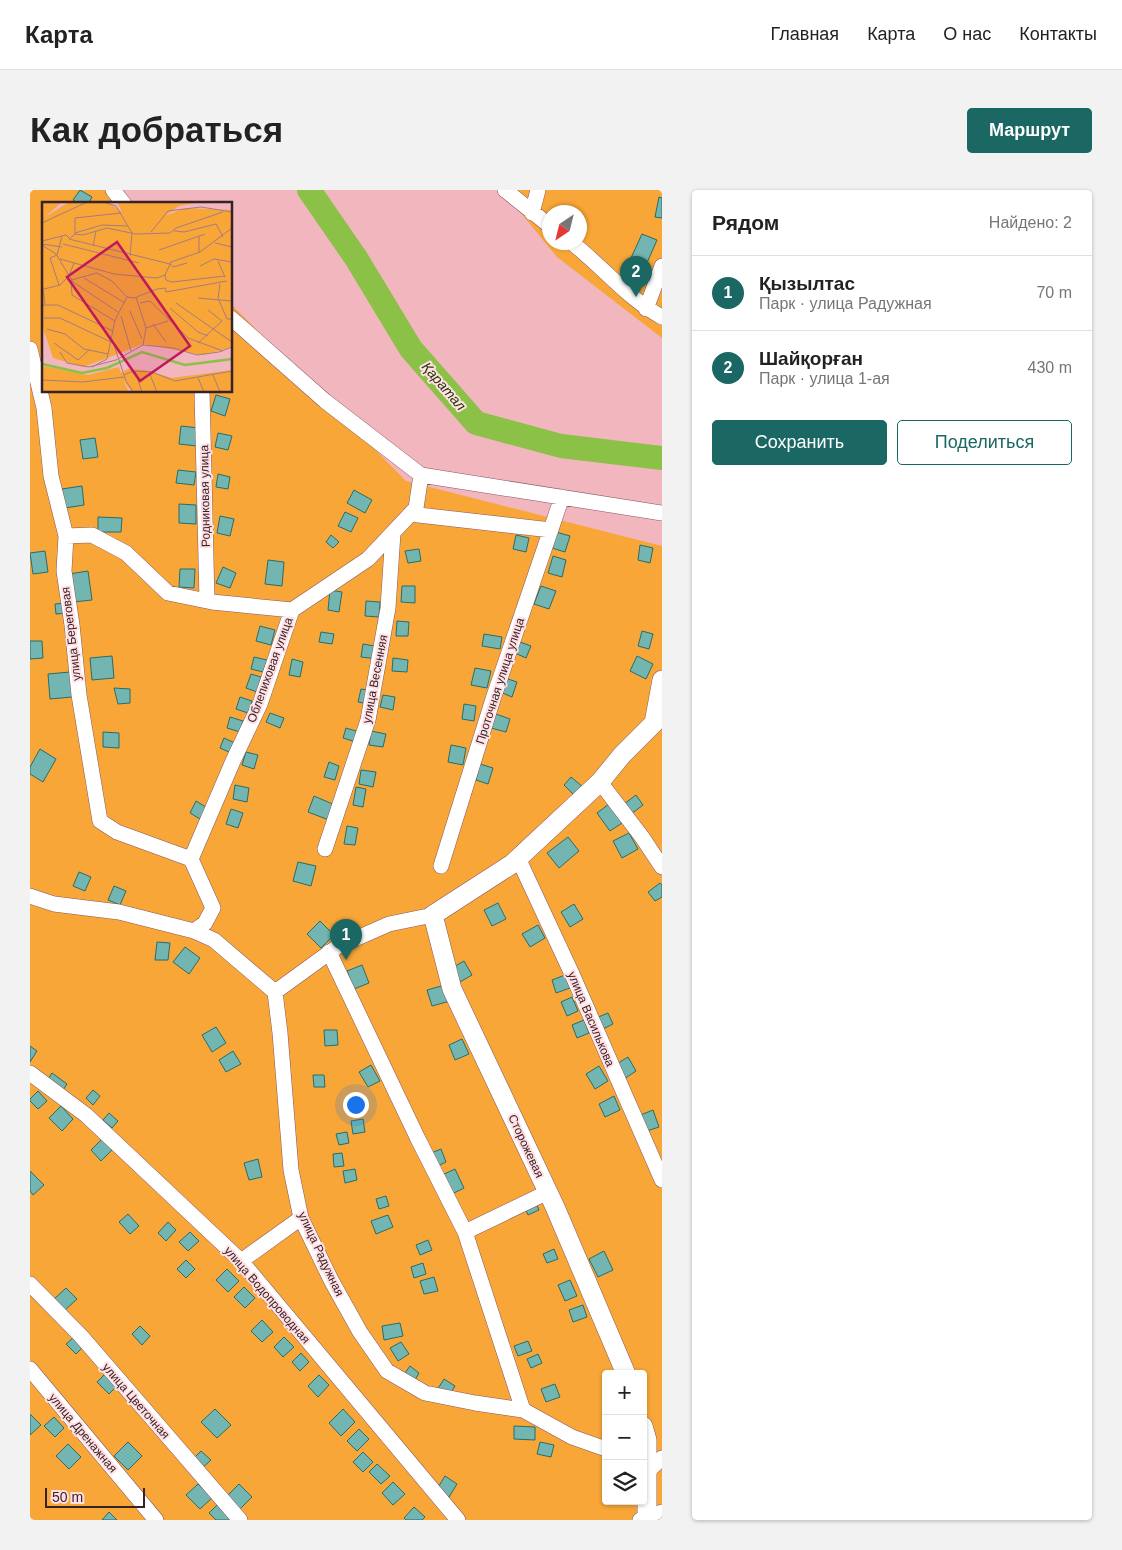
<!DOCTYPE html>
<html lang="ru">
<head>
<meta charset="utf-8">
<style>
	:root { --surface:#fff; --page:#f2f2f2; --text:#222; --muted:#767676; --line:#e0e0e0; --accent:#1a6763 }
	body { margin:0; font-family:Arial,sans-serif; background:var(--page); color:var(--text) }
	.controls { position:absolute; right:15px; bottom:15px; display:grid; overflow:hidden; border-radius:5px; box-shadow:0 1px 4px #0004 }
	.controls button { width:45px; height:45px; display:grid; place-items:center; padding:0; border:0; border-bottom:1px solid var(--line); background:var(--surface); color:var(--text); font:25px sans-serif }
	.compass { position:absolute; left:512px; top:15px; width:45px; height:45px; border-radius:50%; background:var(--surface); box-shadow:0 1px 4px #0004; rotate:215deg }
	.scale { position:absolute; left:15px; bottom:12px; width:100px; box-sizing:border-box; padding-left:5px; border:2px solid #392226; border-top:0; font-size:14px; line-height:18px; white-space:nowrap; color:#392226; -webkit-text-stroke:4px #ffe0e4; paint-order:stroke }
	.you { position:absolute; left:325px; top:914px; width:18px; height:18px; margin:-12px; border:4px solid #fff; border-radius:50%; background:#1a73e8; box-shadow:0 0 0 8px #1a73e833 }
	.badge { display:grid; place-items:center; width:32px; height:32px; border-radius:50%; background:var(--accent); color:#fff; font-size:16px; font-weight:700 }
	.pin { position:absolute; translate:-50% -41px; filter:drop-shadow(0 1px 2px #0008) }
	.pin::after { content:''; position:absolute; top:26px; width:18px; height:15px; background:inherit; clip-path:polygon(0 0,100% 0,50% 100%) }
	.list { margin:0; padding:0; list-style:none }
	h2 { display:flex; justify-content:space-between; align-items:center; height:65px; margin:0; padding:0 20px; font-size:21px }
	h2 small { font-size:16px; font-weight:400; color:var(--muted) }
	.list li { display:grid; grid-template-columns:32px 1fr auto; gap:15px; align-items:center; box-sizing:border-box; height:75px; padding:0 20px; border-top:1px solid var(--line) }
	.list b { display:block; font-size:19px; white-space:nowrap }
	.list p { margin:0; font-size:16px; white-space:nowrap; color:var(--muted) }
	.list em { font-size:16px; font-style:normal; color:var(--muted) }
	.actions { display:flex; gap:10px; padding:15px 20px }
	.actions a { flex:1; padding:11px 0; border:1px solid var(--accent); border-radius:5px; text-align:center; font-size:18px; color:var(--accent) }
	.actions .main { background:var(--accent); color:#fff }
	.icon { flex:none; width:28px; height:28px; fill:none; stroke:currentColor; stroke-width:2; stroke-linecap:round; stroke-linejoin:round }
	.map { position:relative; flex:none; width:632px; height:1330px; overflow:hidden; border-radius:5px }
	header { display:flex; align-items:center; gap:30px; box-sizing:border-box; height:70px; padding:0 25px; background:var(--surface); border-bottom:1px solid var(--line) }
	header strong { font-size:24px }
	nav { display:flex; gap:28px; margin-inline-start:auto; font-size:18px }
	.intro { display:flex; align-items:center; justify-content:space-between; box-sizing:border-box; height:120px; padding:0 30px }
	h1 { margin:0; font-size:35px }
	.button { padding:12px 22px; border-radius:5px; background:var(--accent); color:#fff; font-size:18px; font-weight:700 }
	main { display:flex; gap:30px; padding:0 30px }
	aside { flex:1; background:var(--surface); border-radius:5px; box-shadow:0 1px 4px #0004 }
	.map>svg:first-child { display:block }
	.green { fill:#f7a637; fill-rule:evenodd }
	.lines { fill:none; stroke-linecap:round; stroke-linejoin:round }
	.river { stroke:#8bc146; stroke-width:24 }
	.building { fill:#73b6b1; stroke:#276d68 }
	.minor-casing { stroke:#8a575f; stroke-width:16 }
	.tertiary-casing { stroke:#8a575f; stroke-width:20 }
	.minor { stroke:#fff; stroke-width:15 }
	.tertiary { stroke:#fff; stroke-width:19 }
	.labels { text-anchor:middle; stroke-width:4; stroke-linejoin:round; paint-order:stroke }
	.street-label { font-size:12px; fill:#392226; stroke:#ffe0e4 }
	.water-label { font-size:14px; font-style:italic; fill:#223604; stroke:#ffe0e4 }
	.inset-river { fill:none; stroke:#8bc146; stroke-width:2.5 }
	.inset-road { fill:none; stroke:#a77b81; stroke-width:1 }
	.view { fill:#c2185b; fill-opacity:0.15; stroke:#c2185b; stroke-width:2.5 }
	.inset-edge { fill:none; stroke:#392226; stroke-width:2.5 }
</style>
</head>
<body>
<header>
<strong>Карта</strong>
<nav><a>Главная</a><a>Карта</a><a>О нас</a><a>Контакты</a></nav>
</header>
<div class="intro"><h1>Как добраться</h1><a class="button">Маршрут</a></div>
<main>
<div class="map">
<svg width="632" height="1330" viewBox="0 0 632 1330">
	<rect width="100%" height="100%" fill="#f1b6be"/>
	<path class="green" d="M0,0h89l14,14h-89v187h187v-87l175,177 256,65v974h-632zM576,1184h37v127h-37z
		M472,0h160v148l-105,-81zM520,22h30v30h-30z"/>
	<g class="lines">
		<path class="river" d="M279,0l47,68 55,91 65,74 85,23 101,12"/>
	</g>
	<path class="building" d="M50,0l12,7 -4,7h-9l-6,-4z
		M629,7l3,1v20l-7,-1z
		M612,44l15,6 -11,25 -15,-7z
		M186,205l14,4 -5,17 -14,-5z
		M151,236l18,2 -2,18 -18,-2z
		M188,243l14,3 -4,14 -13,-3z
		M65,248l3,19 -15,2 -3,-19z
		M148,280l18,2 -2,13 -18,-2z
		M188,284l12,3 -2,12 -12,-2z
		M52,296l2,19 -19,3 -3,-19z
		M324,300l18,10 -7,13 -18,-10z
		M149,314l17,1v19l-17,-1z
		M315,322l13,6 -7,14 -13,-6z
		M190,326l14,3 -4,17 -13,-3z
		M68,327l24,1 -1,14h-23z
		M526,342l14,4 -5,16 -13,-4z
		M301,345l8,7 -6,6 -7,-6z
		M486,345l13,3 -3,14 -13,-3z
		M610,355l13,3 -3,15 -12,-3z
		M389,359l2,12 -13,2 -3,-12z
		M15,361l3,21 -15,2 -3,-21z
		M523,366l13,4 -4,17 -14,-4z
		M238,370l16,2 -2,24 -17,-2z
		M193,377l13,6 -6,15 -14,-5z
		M150,379h15l-1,19 -15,-1z
		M58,381l4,29 -19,2 -4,-28z
		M372,396h13v17l-14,-1z
		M511,396l15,5 -7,18 -15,-5z
		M300,400l12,2 -3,20 -11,-2z
		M336,411l14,1 -1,15 -14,-1z
		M36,413l1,10 -11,1 -1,-10z
		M367,431l12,1 -1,14h-12z
		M230,436l15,4 -4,15 -15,-4z
		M612,441l11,3 -4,15 -11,-3z
		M291,442l13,2 -2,10 -13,-2z
		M454,444l18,3 -2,12 -18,-3z
		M0,451h12l1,17 -13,1z
		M490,452l11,4 -5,12 -11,-5z
		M333,454l17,3 -2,12 -17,-2z
		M82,466l2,22 -22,2 -2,-22z
		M607,466l16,8 -7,15 -16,-8z
		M224,467l13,3 -4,12 -12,-3z
		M363,468l15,2 -1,12 -15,-1z
		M262,469l11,3 -3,15 -11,-2z
		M445,478l16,3 -4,17 -16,-3z
		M40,482l2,25 -22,2 -2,-25z
		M221,484l10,3 -4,15 -11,-4z
		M475,488l12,4 -5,15 -12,-5z
		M84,498l16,1v14l-12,1z
		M331,499l11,2 -4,13 -10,-2z
		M353,505l12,2 -2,13 -13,-3z
		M210,507l12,4 -4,12 -12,-4z
		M434,514l12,2 -2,15 -12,-2z
		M240,523l14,5 -4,10 -14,-6z
		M466,524l14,5 -4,13 -15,-4z
		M200,527l13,4 -3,11 -13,-4z
		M316,538l13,4 -3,10 -13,-4z
		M341,541l15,3 -3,13 -14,-2z
		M73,542l16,1v15l-16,-1z
		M194,548l11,5 -4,10 -11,-5z
		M421,555l15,3 -3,17 -15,-3z
		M10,559l16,10 -13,23 -13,-8v-7z
		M216,562l12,3 -4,14 -12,-4z
		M299,572l10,4 -4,14 -11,-3z
		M450,574l13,4 -5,16 -12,-4z
		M331,580l15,2 -3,15 -14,-3z
		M541,587l12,10 -8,9 -11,-11z
		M205,595l14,3 -2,14 -14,-3z
		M326,597l10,2 -3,18 -10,-2z
		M606,605l7,10 -12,9 -7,-10z
		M284,606l21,9 -6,15 -21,-8z
		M166,611l10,6 -6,12 -10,-6z
		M579,614l13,19 -12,8 -13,-18z
		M201,619l12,4 -5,15 -12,-4z
		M317,636l11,2 -3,17 -11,-1z
		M599,643l9,16 -16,9 -9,-17z
		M538,647l11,14 -20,17 -12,-15z
		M268,672l18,4 -5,20 -18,-5z
		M49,682l12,5 -6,14 -12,-5z
		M630,693l2,2v12l-7,4 -7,-9z
		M84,696l12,5 -6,14 -12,-5z
		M468,713l8,16 -14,7 -8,-16z
		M544,714l9,15 -13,8 -9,-15z
		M290,731l14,14 -13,13 -14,-14z
		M508,735l7,13 -15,9 -8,-13z
		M127,752l13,1 -2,17h-13z
		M155,757l15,11 -11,16 -16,-12z
		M434,771l8,14 -14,8 -8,-14z
		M332,775l7,18 -15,6 -7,-18z
		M535,785l5,13 -14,5 -4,-13z
		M415,795l5,16 -18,5 -5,-16z
		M542,807l6,14 -11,5 -6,-14z
		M578,823l5,11 -12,6 -5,-12z
		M554,830l5,13 -12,5 -5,-13z
		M186,837l10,16 -14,9 -10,-17z
		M294,840h13l1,15 -13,1z
		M432,849l7,15 -14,6 -6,-15z
		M0,856l7,5 -7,11z
		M203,861l8,13 -15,8 -7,-12z
		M598,867l8,14 -12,8 -9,-14z
		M341,875l9,16 -12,6 -9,-15z
		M569,876l9,15 -13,8 -9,-15z
		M22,883l15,11 -4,6 -15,-11z
		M283,885h11l1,12h-11z
		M63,900l7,6 -7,9 -7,-7z
		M8,901l9,10 -9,8 -8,-8v-2z
		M584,906l6,14 -15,7 -6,-13z
		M31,916l12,13 -11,12 -13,-13z
		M623,920l6,17 -15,5 -6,-16z
		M79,923l9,8 -6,7 -9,-8z
		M333,929l2,13 -12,2 -2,-13z
		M317,942l2,11 -10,2 -3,-11z
		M72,949l10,11 -11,11 -10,-11z
		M411,959l5,13 -10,5 -5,-14z
		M312,963l2,13 -10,1 -1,-13z
		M228,969l4,18 -13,3 -5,-17z
		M325,979l2,11 -12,3 -2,-12z
		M425,979l9,19 -14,7 -10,-19z
		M0,981l14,14 -11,10 -3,-4z
		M356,1006l3,10 -10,3 -3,-10z
		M506,1013l3,7 -11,5 -3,-7z
		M98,1024l11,12 -9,8 -11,-12z
		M358,1025l5,12 -17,7 -5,-13z
		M138,1032l8,8 -10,11 -8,-8z
		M160,1042l9,9 -11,10 -9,-9z
		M398,1050l4,10 -12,5 -4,-10z
		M524,1059l4,10 -11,4 -4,-9z
		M574,1061l9,19 -15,7 -9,-18z
		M156,1070l9,9 -9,9 -9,-9z
		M393,1073l3,11 -12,4 -3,-11z
		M197,1079l12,12 -11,11 -12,-12z
		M404,1087l4,14 -14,3 -4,-13z
		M540,1090l7,16 -12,5 -7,-16z
		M214,1097l11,11 -10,10 -11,-11z
		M36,1098l11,11 -13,12 -11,-11z
		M553,1115l4,12 -14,5 -4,-12z
		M232,1130l11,12 -11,10 -11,-11z
		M370,1133l3,13 -19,4 -2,-14z
		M110,1136l10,10 -8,9 -10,-11z
		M44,1147l10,9 -8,8 -10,-10z
		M254,1147l10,10 -11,10 -9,-10z
		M498,1151l4,10 -14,5 -4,-10z
		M371,1152l8,12 -11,7 -8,-13z
		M271,1163l8,9 -9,9 -8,-9z
		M508,1164l4,9 -11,5 -4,-9z
		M380,1176l9,7 -4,7 -10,-7z
		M76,1183l12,12 -9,9 -12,-12z
		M289,1185l10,10 -11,12 -10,-11z
		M414,1189l11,7 -7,11 -11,-7z
		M525,1194l5,13 -14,5 -5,-13z
		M185,1219l16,16 -14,13 -16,-16z
		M313,1219l12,13 -14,14 -12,-13z
		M0,1224l11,11 -11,10z
		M24,1227l10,11 -9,9 -11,-11z
		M484,1236l21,1v13l-21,-1z
		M329,1239l10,10 -12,12 -10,-10z
		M98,1252l14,14 -14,14 -14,-14z
		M510,1252l14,3 -3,12 -14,-3z
		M38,1254l13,13 -12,12 -13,-13z
		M171,1261l10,9 -9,8 -9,-9z
		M333,1262l10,10 -10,10 -10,-10z
		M347,1274l13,12 -9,8 -12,-12z
		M415,1286l12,8 -8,13 -12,-8z
		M363,1292l12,12 -12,11 -11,-12z
		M168,1294l14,14 -12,11 -14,-14z
		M209,1294l13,13 -12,12 -13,-13z
		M187,1315l14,15h-15l-7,-7z
		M384,1317l11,10 -3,3h-16l-2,-2z
		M79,1322l8,8h-15z"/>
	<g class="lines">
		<defs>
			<path id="minor" d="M83,0l11,14
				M475,0l45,36
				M502,23l6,-23
				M541,52c31,24 57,57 91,75
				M616,119l16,-43
				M201,128l94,83 96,74 241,38
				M0,159l14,59 7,68 15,60 -2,35 8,54 7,70 21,126 17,11 74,27
				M172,201l5,210
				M380,324l141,16
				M36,346l26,-1 34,18 42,40 44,9 80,8
				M570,592l42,55 20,30
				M295,659l43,-129 20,-112 5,-75
				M488,668l54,116 90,206
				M411,676l52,-167 69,-202
				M0,706l24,8 65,8 75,19 20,9 61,52 5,41 11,137 10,48 30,62 29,52 27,39 38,22 50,10 48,7 49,27 34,12
				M164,741l11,-8 8,-15 -22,-49 42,-98 27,-57 32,-94 76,-51 48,-51 5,-33
				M299,762l89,187 47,93 58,178
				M245,802l62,-45 52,-23 44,-9
				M0,883l56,42 155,146 217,259
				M435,1042l83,-40
				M211,1071l60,-43
				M0,1094l51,52 159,184
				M0,1179l126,151
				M613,1279l4,3 15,-14
				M610,1330l22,-8"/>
			<path id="tertiary" d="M596,1184l-71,-167 -103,-218 -19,-74 79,-51 88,-82 22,-27 32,-32 8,-43
				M613,1236l4,14v80"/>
		</defs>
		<use href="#minor" class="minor-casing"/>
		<use href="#tertiary" class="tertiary-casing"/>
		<use href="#minor" class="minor"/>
		<use href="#tertiary" class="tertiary"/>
	</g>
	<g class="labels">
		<g class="street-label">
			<text transform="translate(175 306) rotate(-91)" y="4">Родниковая улица</text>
			<text transform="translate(41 444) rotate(-97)" y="4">улица Береговая</text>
			<text transform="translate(240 480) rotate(-70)" y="4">Облепиховая улица</text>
			<text transform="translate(345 489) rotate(-79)" y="4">улица Весенняя</text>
			<text transform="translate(470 491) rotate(-72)" y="4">Проточная улица улица</text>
			<text transform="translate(561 829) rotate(67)" y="4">улица Василькова</text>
			<text transform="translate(496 956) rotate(65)" y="4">Сторожевая</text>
			<text transform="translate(291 1064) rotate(65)" y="4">улица Радужная</text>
			<text transform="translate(237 1105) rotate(49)" y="4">улица Водопроводная</text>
			<text transform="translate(106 1211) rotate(49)" y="4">улица Цветочная</text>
			<text transform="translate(53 1243) rotate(50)" y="4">улица Дренажная</text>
		</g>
		<g class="water-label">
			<text transform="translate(414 196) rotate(49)" y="5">Қаратал</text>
		</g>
	</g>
	<g transform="translate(12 12)">
		<rect width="190" height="190" fill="#f1b6be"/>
		<path d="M0,0h20l-17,15 24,-15h39l14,10 -5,-10h82l-20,4 -14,10 20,-8 47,2v137l-29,8 -59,-11 -61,23 -30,-9 -11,-33zM0,164l46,9 31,-8 2,6 7,-4 17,1 27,8 60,-8v22h-100l-9,-12 6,12h-87z" fill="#f7a637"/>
		<path class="inset-river" d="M0,162l40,9 25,-5 35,-16 43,13 47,-6"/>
		<path class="inset-road" d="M61,0l13,4 16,27 -2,23M79,11l-46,5v16l-6,5 101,25M0,21l45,-21M132,29l10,1 32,-8 7,13M109,30l17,-21 33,-4 31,5M33,31l27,-8 25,1M33,32l8,1 24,-7 29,6 34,-1 6,-5 47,-16M0,39l24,-6 3,3M173,41l17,4M0,42l20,3M21,42l76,19M0,43l14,9 17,28 45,30M51,44l3,-15M117,48l46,-16M157,51v-17M18,57l54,15 43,4 8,-3M176,59l7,16M128,62l3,3 14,-4M158,64l14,-7 18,3M183,74l-53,6 -6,-2 -1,-5 6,-13 29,-10 32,-24M42,76l41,25M29,78l26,-7 15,8 15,16 7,1 23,-9 8,-1 1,4 61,-11M29,78l1,15 43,26M0,79l3,23M178,82l-2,14 9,21h5M17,83l-9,-27 7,-3 5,-19M2,87l16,-4 9,-9 5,-13M94,95l10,31 -3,17M156,96l34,3M98,101l10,-2 38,37 35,13M134,101l56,39M0,103h16l55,26M128,106l28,24 10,4M88,109l12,28M79,114l10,35M2,116h16l51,24M111,122l13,18M104,126l22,-7M5,127l18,5 19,15 24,5M70,137l14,42 7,11M12,141l24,17 11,-10M156,141l24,-22 -14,-11M18,150l7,11 22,4 27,-7 27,-15 30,3 24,7 22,-3 13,-5M50,165l15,-8 8,-39 12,-23M93,169l7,21M107,170l8,20M82,173l9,-4 19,1 23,9 57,-10M171,173l7,17M156,176l6,14M0,178l41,2 41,-5"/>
		<path class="view" d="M75,40l73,104 -50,35 -73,-104z"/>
		<rect width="190" height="190" class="inset-edge"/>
	</g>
</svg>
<div class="controls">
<button>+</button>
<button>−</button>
<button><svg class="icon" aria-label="layers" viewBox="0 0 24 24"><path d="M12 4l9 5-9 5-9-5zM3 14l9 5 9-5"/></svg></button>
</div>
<svg class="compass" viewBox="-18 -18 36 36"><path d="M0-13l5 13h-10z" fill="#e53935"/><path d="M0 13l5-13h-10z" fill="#767676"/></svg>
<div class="scale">50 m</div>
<div class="you"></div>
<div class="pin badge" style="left:316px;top:770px">1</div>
<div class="pin badge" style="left:606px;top:107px">2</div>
</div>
<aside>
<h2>Рядом<small>Найдено: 2</small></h2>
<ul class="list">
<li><span class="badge">1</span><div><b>Қызылтас</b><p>Парк · улица Радужная</p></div><em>70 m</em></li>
<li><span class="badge">2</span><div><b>Шайқорған</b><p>Парк · улица 1-ая</p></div><em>430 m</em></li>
</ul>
<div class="actions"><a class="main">Сохранить</a><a>Поделиться</a></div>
</aside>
</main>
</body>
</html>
